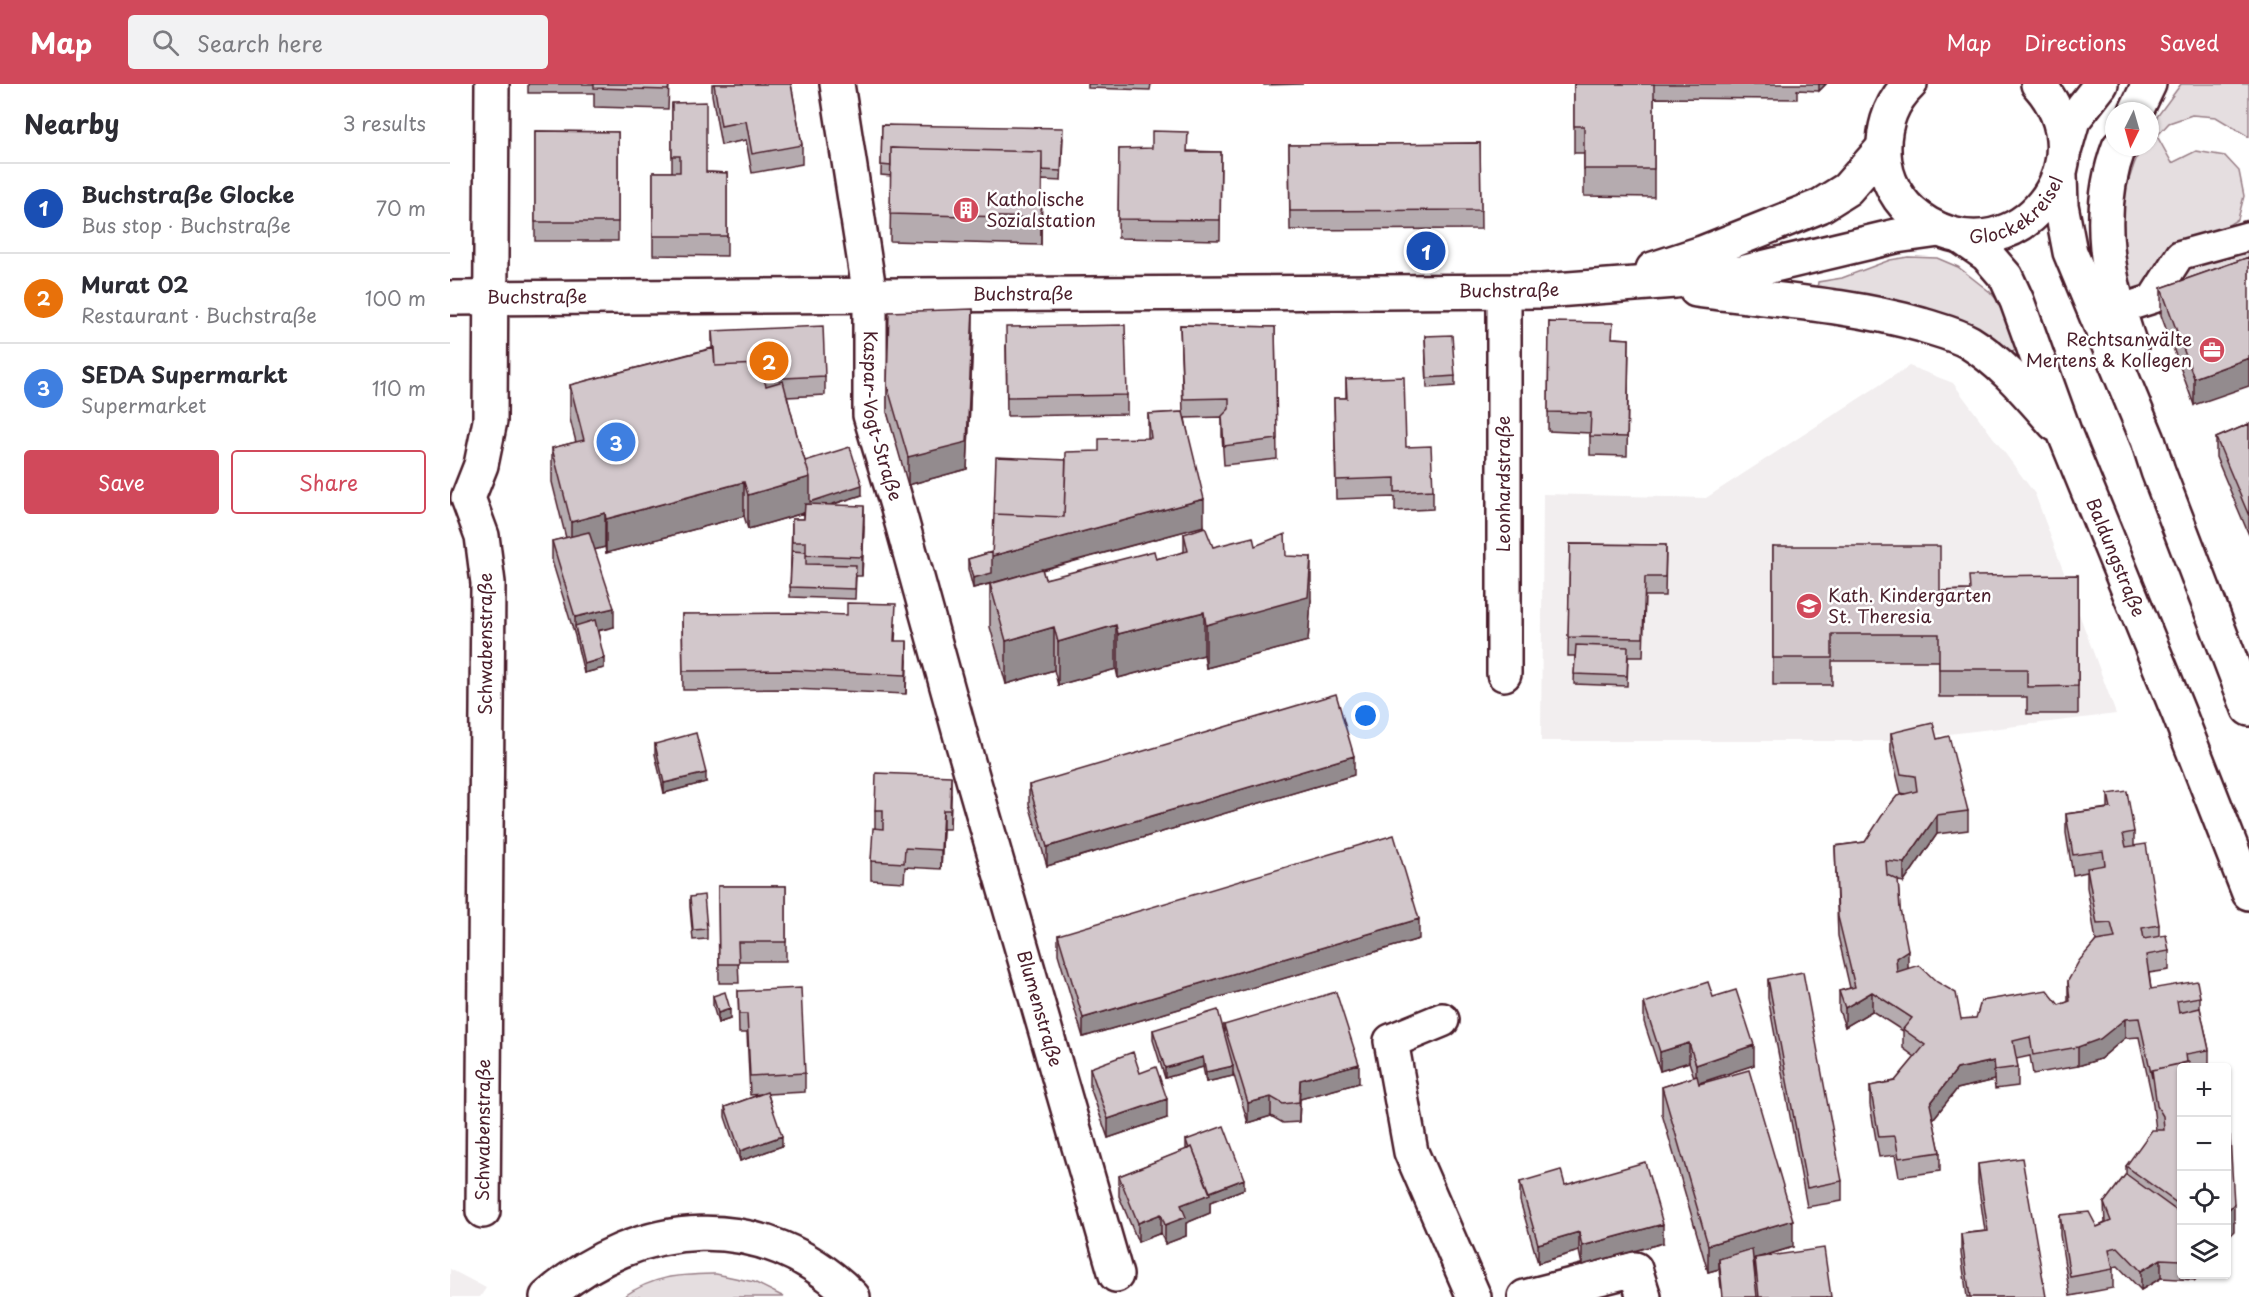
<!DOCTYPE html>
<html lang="en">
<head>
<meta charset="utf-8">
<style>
	:root { --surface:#fff; --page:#f2f2f3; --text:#2b2b33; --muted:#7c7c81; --line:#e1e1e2; --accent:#d1495b }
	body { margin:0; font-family:"Playpen Sans",sans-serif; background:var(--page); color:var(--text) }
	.controls { position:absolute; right:18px; bottom:18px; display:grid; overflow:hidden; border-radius:6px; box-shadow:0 2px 4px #0004 }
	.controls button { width:54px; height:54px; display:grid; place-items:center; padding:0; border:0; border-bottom:2px solid var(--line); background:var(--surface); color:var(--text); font:30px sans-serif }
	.compass { position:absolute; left:1655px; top:18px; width:54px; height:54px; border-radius:50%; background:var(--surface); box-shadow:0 2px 4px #0004; rotate:185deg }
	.you { position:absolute; left:916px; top:632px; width:21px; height:21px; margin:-15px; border:4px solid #fff; border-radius:50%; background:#1a73e8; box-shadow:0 0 0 9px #1a73e833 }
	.badge { display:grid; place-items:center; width:39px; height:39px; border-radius:50%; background:var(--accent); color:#fff; font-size:20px; font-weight:700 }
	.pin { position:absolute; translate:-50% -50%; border:3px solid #fff; box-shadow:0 2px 6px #0006 }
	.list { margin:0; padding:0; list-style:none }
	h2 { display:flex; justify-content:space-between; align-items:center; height:78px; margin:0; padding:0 24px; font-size:26px }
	h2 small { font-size:20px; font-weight:400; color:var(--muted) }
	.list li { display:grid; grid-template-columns:39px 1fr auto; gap:18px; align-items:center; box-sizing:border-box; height:90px; padding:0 24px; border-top:2px solid var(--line) }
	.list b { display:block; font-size:22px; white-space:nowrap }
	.list p { margin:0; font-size:20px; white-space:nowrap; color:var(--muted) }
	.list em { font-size:20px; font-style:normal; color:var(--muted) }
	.actions { display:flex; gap:12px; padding:18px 24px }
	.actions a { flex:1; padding:14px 0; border:2px solid var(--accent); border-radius:6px; text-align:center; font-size:21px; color:var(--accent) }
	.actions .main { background:var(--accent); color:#fff }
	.icon { flex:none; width:33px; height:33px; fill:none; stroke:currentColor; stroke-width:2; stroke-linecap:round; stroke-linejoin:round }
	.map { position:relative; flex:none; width:1799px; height:1213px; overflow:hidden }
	header { display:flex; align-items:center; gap:36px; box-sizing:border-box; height:84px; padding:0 30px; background:var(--accent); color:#fff }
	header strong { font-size:28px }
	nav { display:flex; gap:33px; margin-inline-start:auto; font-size:21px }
	.search { width:420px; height:54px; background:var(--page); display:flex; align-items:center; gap:15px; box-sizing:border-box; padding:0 21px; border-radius:6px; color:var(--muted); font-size:22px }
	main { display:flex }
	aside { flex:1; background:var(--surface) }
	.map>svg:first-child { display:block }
	.built { fill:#f2eeef }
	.green { fill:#e5dee0; stroke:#987e86; stroke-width:1.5 }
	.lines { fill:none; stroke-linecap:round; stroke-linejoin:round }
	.pedestrian-casing { stroke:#4a1f2b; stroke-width:33 }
	.minor-casing { stroke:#4a1f2b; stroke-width:38 }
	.tertiary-casing { stroke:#4a1f2b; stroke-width:38 }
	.trunk-casing { stroke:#4a1f2b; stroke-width:38 }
	.pedestrian { stroke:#fff; stroke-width:28 }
	.minor { stroke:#fff; stroke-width:33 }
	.tertiary { stroke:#fff; stroke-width:33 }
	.trunk { stroke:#fff; stroke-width:33 }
	.wall { fill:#b5abaf; stroke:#4a1f2b; stroke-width:1.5; fill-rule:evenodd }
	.shaded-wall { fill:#938b8e; stroke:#4a1f2b; stroke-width:1.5 }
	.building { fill:#d2c7cb; stroke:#4a1f2b; stroke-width:1.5 }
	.labels { text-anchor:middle; stroke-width:5; stroke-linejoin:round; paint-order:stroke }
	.poi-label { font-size:18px; fill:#4a1f2b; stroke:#fff; text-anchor:start }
	.street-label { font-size:18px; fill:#4a1f2b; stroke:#fff }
</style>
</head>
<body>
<header>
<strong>Map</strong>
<div class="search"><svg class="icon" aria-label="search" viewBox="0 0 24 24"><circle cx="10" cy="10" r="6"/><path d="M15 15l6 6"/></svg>Search here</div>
<nav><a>Map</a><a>Directions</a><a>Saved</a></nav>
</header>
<main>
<aside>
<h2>Nearby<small>3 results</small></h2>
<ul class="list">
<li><span class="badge" style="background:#1a4fb4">1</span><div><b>Buchstraße Glocke</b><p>Bus stop · Buchstraße</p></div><em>70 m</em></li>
<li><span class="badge" style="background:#e8710a">2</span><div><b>Murat 02</b><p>Restaurant · Buchstraße</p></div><em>100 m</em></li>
<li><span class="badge" style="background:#3f7fe0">3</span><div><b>SEDA Supermarkt</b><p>Supermarket</p></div><em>110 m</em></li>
</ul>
<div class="actions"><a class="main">Save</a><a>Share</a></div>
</aside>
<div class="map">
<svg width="1799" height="1213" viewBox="0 0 1799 1213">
	<rect width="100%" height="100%" fill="#fff"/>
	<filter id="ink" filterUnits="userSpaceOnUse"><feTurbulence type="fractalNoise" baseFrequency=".0167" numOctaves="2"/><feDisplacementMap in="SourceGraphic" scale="12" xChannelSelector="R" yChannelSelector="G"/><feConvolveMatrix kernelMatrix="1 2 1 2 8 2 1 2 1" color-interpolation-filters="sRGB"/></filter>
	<g filter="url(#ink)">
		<path class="built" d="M1459,282l44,17 82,111 81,220 -225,27h-350l2,-247 163,4z
			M0,1185l36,19 -6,9h-30z"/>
		<path class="green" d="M1731,0h68v53l-33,-20 -24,-2 -23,8 -12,13 15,27 24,-12 29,5 14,15 5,25 -6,23 -27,17 -64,58 -16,1c-5,-25 -13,-54 -10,-80 3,-22 11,-47 20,-68h9l1,-22z
			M1799,160v36l-87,28 21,-44z
			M1458,173l29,1 21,9 32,25 8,9 22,47 -10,5c-30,-22 -62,-39 -98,-49 -25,-7 -69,-7 -96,-8l2,-14 24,-4 48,-18z
			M266,1190l38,8 30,15h-161c32,-22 55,-22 93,-23z"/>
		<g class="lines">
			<defs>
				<path id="pedestrian" d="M1683,221l19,-6 28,-44 69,-19"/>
				<g id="minor">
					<path id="s1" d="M387,0l33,212v119l27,90 65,236 154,534"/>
					<path d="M1054,590v-381"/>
					<path d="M992,936l-51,21 20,111 63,145"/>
					<path id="s2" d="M33,1127l5,-628 -6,-47 -14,-38 13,-33 9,-44 2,-337"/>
					<path d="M1075,1213l110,-28 9,28"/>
				</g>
				<g id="tertiary">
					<path id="s3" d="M1460,0c-22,21 -29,49 -25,79 4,26 20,48 43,61 90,52 181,-61 110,-140"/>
					<path d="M1686,27l13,-27"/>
					<path d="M1669,63c-25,67 -11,135 12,201"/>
					<path d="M1615,64l8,-28 28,-36"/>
					<path d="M1610,92l1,29 9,47 78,188 10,31 91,238"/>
					<path id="s4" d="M1511,153l26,18 19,22 11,24 49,136 113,277 70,179"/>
					<path d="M1203,185l49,-16 118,-47 27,-17 36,-41"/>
					<path d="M1246,206c75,10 153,14 226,35 15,5 33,9 47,17 34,21 60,53 86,82"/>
					<path id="s5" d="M0,214l1092,-7 133,-10 66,-8 155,-37 43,-6"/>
				</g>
				<path id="trunk" d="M97,1213c92,-80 217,-90 306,0"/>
			</defs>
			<use href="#pedestrian" class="pedestrian-casing"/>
			<use href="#minor" class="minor-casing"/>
			<use href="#tertiary" class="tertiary-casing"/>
			<use href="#trunk" class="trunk-casing"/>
			<use href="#pedestrian" class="pedestrian"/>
			<use href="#minor" class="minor"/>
			<use href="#tertiary" class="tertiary"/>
			<use href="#trunk" class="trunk"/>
		</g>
		<path class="wall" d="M78,0h141l-1,25 -74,-2v-14h-66z
			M262,0h79l11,61v19l-50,9 -6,-33 -25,5 -9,-50z
			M638,0h63l-1,6 -62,-2z
			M814,0h39l-39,1z
			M1124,0h252l-7,7 -22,-1v9l-143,-1v99l-70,-1v-43h-10z
			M222,19l34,69 21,1v83l-74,-1v-83h19z
			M432,41l181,13 -2,43 -19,-1 -1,65 -151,-4 1,-65 -10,-1z
			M85,47l83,1v109h-83z
			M1030,59l1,86 -191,1 -1,-85z
			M669,65l102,3 -1,88 -102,-2z
			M1799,173l-55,148 -33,-90v-27z
			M1099,238l64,16 16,1 -2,117 -37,-1v-22l-42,-2z
			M730,241l95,2 2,132 -53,6 -2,-30v-18l-37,1 19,108 -162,44 3,9 111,-20 28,-7v-18l29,13 42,-1 31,10 25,44 -3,41 -102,27 -2,-13 -86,23 -2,-9 -58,16 -4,-15 -48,14 -16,-57v-43l-17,4 -5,-19v-10l24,-7 74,-92 82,-21v-25l35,-2z
			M262,247l113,45v19l-38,2 11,42 7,22 57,34 -31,10 33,21 -2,50h-6l-1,23 -65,-2 2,-78h12v-6l-56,16 -4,-13 -138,37 -1,-6 -11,3 20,77 -16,4 6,37 -20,5 -9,-37 -23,-75v-20l14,-3 -14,-56v-34l24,-6 -6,-23v-34l142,-37z
			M523,252l-6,133 -59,16 -21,-73v-27z
			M975,252l30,40v10l-28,2z
			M556,262l121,49v19l-120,2z
			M896,295l60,68 27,43v19l-38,2v-14l-59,2 -2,-101h12z
			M1799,340v111l-33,-78v-19z
			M1120,460l96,1 -1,51h-20l-2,61h-15l-1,29 -53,-2 1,-28h-7z
			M1323,462l167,45 29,-1 109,-15v139h-51v-17h-88v-36h-107v24h-59z
			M232,530l214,10 -1,17 12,19 -1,34 -113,-5 -110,1z
			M1441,649l46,6 31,72v19l-31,4 -33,48 -6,-1 2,28 8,60 53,50 15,-1 83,-13 9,-3v-21l28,-40 -9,-54v-15l-14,3 -7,-42v-19l42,-6v-14l26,38v14l25,79v11l10,15v19l-20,3 2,16 49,8v11l9,42v18h-28v207h18l-4,5 -34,-2 -20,12 -23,-24 -5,1v21l-43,8 -10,-61v-20l37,12 8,-4 -1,-20 22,-29v-8l30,-36 -4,-33 -13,-60 -14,1 -25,21 -22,7 -45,8 -3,-18 -14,3 2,8v19l-23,3 -1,-9 -37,9 -24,30 7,33v19l-41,6 -4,-22 -16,2 -9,-52v-19l25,-5 20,-24 -12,-9v-17l-31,-20 -27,16 -6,-17v-19l11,-3 -12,-52 -3,-90 30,-4 41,-48 -5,-1 -10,-41z
			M205,660l51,38 -42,11 -9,-39z
			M904,691l-307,91 -18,-62v-19z
			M501,711l-1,34h-7l-2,40 -36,-2 -1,15 -33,-2v-19l4,-33v-18z
			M268,802h68v75h-48l1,22h-20z
			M240,813l17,32v10l-14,1 -3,-33z
			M608,851l361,4 -336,98 -25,-83z
			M1318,895l74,202v20l-35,6 -39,-209z
			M288,907l67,82v19l-37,2 14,52 -42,15 -15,-44v-10l36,-13 -11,1 -3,-62h-8z
			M263,912l17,23 -12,4 -5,-17z
			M1263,913l41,68 -55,18 94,164 -35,11 73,39h-109l-3,-28 -11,3 -46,-158v-27l32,-10 -5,-15 -29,9 -16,-49v-19zM1305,1174v19l-2,-18z
			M774,941l135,58 -59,16 -1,23 -16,1 -12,-7 -23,7 -15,-51v4l-27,6 -3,-15 -38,11 -12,-38v-10l71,4z
			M640,984l77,50 -59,20 -18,-51z
			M736,1056l58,49 -34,13v11l-24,10v13l-21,8 -4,-11 -23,9 -19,-46v-20l67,-26z
			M1528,1080l68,133h-79l-6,-44v-19l24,-3 -7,-48z
			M1070,1098l45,3 98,58 -81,22 -3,-14 -41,12 -18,-62z"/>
		<path class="shaded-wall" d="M1369,0h7l-7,7z
			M592,68v27l-1,66v-27z
			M523,225v27l-6,133 -59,16v-28z
			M1799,274v28l-55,19v-27z
			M360,393l52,8v10l-52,16 -62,18v-34z
			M294,398v34l-138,37v-34z
			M754,415v27l-231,62v-10l19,-22z
			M414,422v20l-2,50v-19z
			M155,429v34l-34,9v-34z
			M861,473v43l-3,41 -102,27v-43z
			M164,524v19l-37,8 -2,-9v-9z
			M754,528v43l-86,23v-44z
			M666,541v44l-58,16v-43z
			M604,543v43l-48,14v-43z
			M457,557v19l-1,34v-19z
			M154,574v10l-20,5v-9z
			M904,672v19l-307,91v-19z
			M256,689v9l-42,11v-10z
			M501,692v19l-1,34v-19z
			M493,726v19l-2,40v-19z
			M1487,731v19l-33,48v-19z
			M969,835v20l-336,98v-19z
			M1458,866v19l-12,8v-19z
			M1422,908v19l-27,16v-19z
			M280,925v10l-12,4v-10z
			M1675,935v19l-25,21 -22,7v-19z
			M1239,959v19l-29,9v-19z
			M1304,961v20l-58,19v-19z
			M753,973v10l-38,11v-10z
			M1544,977v19l-37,9 -27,34v-19l27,-35z
			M909,980v19l-59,16 -1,23 1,-42z
			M783,982v10l-27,6v-10z
			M821,1013v19l-23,7v-20z
			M717,1015v19l-59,20v-19z
			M332,1052v10l-42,15v-10z
			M794,1095v10l-34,13v11l-24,10v13l-21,8v-19l16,-20 25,-11z
			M1784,1120v27l-8,8v-27z
			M711,1130v19l-23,9v-19z
			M1343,1136v27l-73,22 -1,-10v10l-11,3v-27z
			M1213,1140v19l-81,22v-19z
			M1129,1148v19l-41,12v-19z
			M1711,1175v19l-20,12v-19z
			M1745,1191h4l-4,5z"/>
		<path class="building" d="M144,0h75l-1,6 -74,-2z
			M264,0h77l11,61 -50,9 -6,-33 -25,5z
			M1124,0h80v85h-70v-43h-10z
			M256,18v70l21,1v63h-74v-64h27v-16h-8v-53z
			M432,41l181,3 -2,43 -19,-1v-18l-151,-4v18l-10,-1z
			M85,47l83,1v90h-83z
			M702,47l36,1 -1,20h34l-1,68 -102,-1 1,-70 33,-1z
			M1030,59l1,67 -191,1 -1,-66z
			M441,64l151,4 -1,66 -151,-4z
			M1799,173v101l-55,20 -33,-90z
			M523,225l-6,133 -59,15 -21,-72 2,-73z
			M1099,238l64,1 -1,15 17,1 -2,98 -37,-1 1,-23 -43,-1z
			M675,241l2,70 -120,2 -1,-70z
			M730,241l95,2 2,112 -53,7 -2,-30 7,-7v-11l-46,1z
			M373,242l2,50 -61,3 -4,-15 -45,2 -3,-35z
			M1002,251l3,41 -28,2 -2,-42z
			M264,264l1,18 45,-2 6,22 17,-5 15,58 12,38 -62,18 -4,-13 -138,37 -1,-6 -34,9 -19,-74 32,-8 -14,-55z
			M954,293l2,70 25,-1 2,44 -38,2v-14l-59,2 -2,-82h13l-1,-19z
			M733,328l21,87 -212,57 2,-42 70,3 2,-65 33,-1v-12l52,-1 -3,-24z
			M1799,340v92l-33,-78z
			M400,363l12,38 -52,17v-25l-5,-16z
			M546,373l70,3 -2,57 -70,-3z
			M355,420l59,2 -2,51 -56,-2v-13h-14v-23h12z
			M755,443l8,20 40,-10 2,9 30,-12 1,22 25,1 -3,40 -102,28 -2,-13 -86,22 -2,-9 -58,17 -4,-15 -48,14 -16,-57 52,-15 3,10 109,-28 2,8 32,-8 -4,-17z
			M139,448l25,76 -39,9 -23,-76z
			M1120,460l96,1 -1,32h-20l-2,61 -75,-1z
			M1323,462h167v45l30,-1 -1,-14 109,-1v111l-51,1v-18h-88v-35h-107v24h-59z
			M342,467l14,1v12l50,1 -1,24 -65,-2z
			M542,468v21l-19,5 -5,-19z
			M397,519l49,1 -2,37h13l-1,34 -113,-5 -110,1 -1,-57 113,-1 52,2z
			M145,536l9,38 -20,6 -9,-38z
			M1126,561l52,2 -1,29 -53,-2z
			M886,610l18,62 -307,91 -18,-62z
			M1483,639l4,16 12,-3 19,75 -31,4 -33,48 -18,-2 1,14 11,5 2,29 8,41 -12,8 1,14 22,-7 18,17 19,11 5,26 15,-1 5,-17 66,-11 12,15 11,-4 -2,-20 11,-20 17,-20 19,-3 -4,-15 -14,1 -10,-56 18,-3 -2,-14 -30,4 -7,-41 45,-6 -3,-14 19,-3 7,41 -11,2 3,13 20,-3 13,81 -17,3 2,11 22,-4 3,16 -23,4 5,34 46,-8 3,16 -23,4 2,12 21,-5 9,42 -23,4 1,8 -35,8v8l-13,-60 -14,1 -25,20 -22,8 -45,8 -3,-18 -17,4 5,26 -23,3 -1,-9 -37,8 -27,35 10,48 -41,6 -4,-22 -16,1 -9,-51 25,-5 30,-36 -22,-16 9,-11 -40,-26 -27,16 -6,-17 16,-4 -17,-70 -3,-71 30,-4 20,-31 12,-15 20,-5 -2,-15 -14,-2 -10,-41z
			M246,649l10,40 -42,10 -9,-39z
			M426,689l75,3 -1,34h-7l-2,40 -36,-2 -1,15 -33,-2 2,-33 10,1v-19h-8z
			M944,751l25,84 -336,99 -25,-83z
			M268,802h68v56h-48l1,22h-20z
			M254,811l3,34 -14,1 -3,-33z
			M1353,888l39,209 -35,7 -39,-209z
			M1258,898l5,15 23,-7 18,55 -58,20 -7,-22 -29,9 -16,-49z
			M351,904l4,85 -55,3 -3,-62h-8l-1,-23z
			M275,908l5,17 -12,4 -5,-17z
			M886,908l23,72 -59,16 -1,22 -16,2 -12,-7 -23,6 -24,-78z
			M768,926l15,56 -27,6 -3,-15 -38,11 -12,-38z
			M683,968l7,21 16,-6 11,32 -59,20 -18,-51z
			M1739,978l1,6h-9v138l-55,-40 26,-36h12l-1,-14 -6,-10 -5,-36z
			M1299,986l44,150 -85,25 -46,-158 35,-11 2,8z
			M317,1008l15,44 -42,15 -15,-44z
			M774,1042l20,53 -34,13 -18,-45 -3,2 -3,-9z
			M1780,1052l4,68 -8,8v-75z
			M742,1063l18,47 -29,11 5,12 -21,8 -4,-11 -23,9 -19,-47z
			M1572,1074l24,139h-76l-9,-63 27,-3 -10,-67z
			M1195,1078l18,62 -81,22 -3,-14 -41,12 -18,-62 41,-12 4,15z
			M1676,1090l55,40v46l-20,-1 -20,12 -23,-24 -9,2 4,20 -43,8 -10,-62 29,-3 8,15 14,-6 -7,-18z
			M1374,1164l7,49h-72l-4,-39z
			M1302,1165l5,48h-34l-4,-38z"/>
	</g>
	<defs>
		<symbol id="building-disc" viewBox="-11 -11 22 22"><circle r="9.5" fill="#d1495b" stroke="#fff"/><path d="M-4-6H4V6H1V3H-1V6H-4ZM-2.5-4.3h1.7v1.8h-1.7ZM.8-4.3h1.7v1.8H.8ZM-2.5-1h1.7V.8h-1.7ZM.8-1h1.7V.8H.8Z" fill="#fff"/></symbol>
		<symbol id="office-disc" viewBox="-11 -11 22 22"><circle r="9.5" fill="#d1495b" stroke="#fff"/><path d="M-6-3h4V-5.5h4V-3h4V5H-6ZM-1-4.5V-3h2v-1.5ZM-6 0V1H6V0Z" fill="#fff"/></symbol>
		<symbol id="school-disc" viewBox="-11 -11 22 22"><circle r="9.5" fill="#d1495b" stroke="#fff"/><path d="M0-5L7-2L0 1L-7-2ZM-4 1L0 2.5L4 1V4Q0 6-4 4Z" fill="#fff"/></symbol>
	</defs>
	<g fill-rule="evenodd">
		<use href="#building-disc" x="501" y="111" width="30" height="30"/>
		<use href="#office-disc" x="1747" y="251" width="30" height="30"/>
		<use href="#school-disc" x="1344" y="507" width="30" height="30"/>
	</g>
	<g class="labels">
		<g class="poi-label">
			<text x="536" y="122">Katholische<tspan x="536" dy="21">Sozialstation</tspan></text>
			<text x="1742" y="262" text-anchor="end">Rechtsanwälte<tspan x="1742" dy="21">Mertens &amp; Kollegen</tspan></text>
			<text x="1378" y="518">Kath. Kindergarten<tspan x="1378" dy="21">St. Theresia</tspan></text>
		</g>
		<g class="street-label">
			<text dy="6" stroke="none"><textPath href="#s3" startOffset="264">Glockekreisel</textPath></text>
			<text dy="6" stroke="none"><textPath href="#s5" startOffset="1059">Buchstraße</textPath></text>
			<text dy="6" stroke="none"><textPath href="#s5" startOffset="573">Buchstraße</textPath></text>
			<text dy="6" stroke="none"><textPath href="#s5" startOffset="87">Buchstraße</textPath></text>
			<text dy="6" stroke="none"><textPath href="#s1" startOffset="336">Kaspar-Vogt-Straße</textPath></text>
			<text transform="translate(1054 400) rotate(-90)" y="6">Leonhardstraße</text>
			<text dy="6" stroke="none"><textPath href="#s4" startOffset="362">Baldungstraße</textPath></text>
			<text transform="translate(36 560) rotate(-90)" y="6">Schwabenstraße</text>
			<text dy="6" stroke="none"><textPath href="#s1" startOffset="951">Blumenstraße</textPath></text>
			<text dy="6" stroke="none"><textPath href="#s2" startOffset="81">Schwabenstraße</textPath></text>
		</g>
	</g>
</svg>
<div class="controls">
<button>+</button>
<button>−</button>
<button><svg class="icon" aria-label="locate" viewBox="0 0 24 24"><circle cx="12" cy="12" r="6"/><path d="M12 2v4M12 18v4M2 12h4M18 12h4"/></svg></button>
<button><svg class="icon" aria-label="layers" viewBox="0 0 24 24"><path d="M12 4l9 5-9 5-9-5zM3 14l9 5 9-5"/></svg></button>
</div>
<svg class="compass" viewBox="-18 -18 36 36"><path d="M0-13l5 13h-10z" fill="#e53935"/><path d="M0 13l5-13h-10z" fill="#7c7c81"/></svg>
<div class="you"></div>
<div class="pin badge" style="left:976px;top:167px;background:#1a4fb4">1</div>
<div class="pin badge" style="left:319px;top:277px;background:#e8710a">2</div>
<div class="pin badge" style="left:166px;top:358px;background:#3f7fe0">3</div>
</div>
</main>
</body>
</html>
